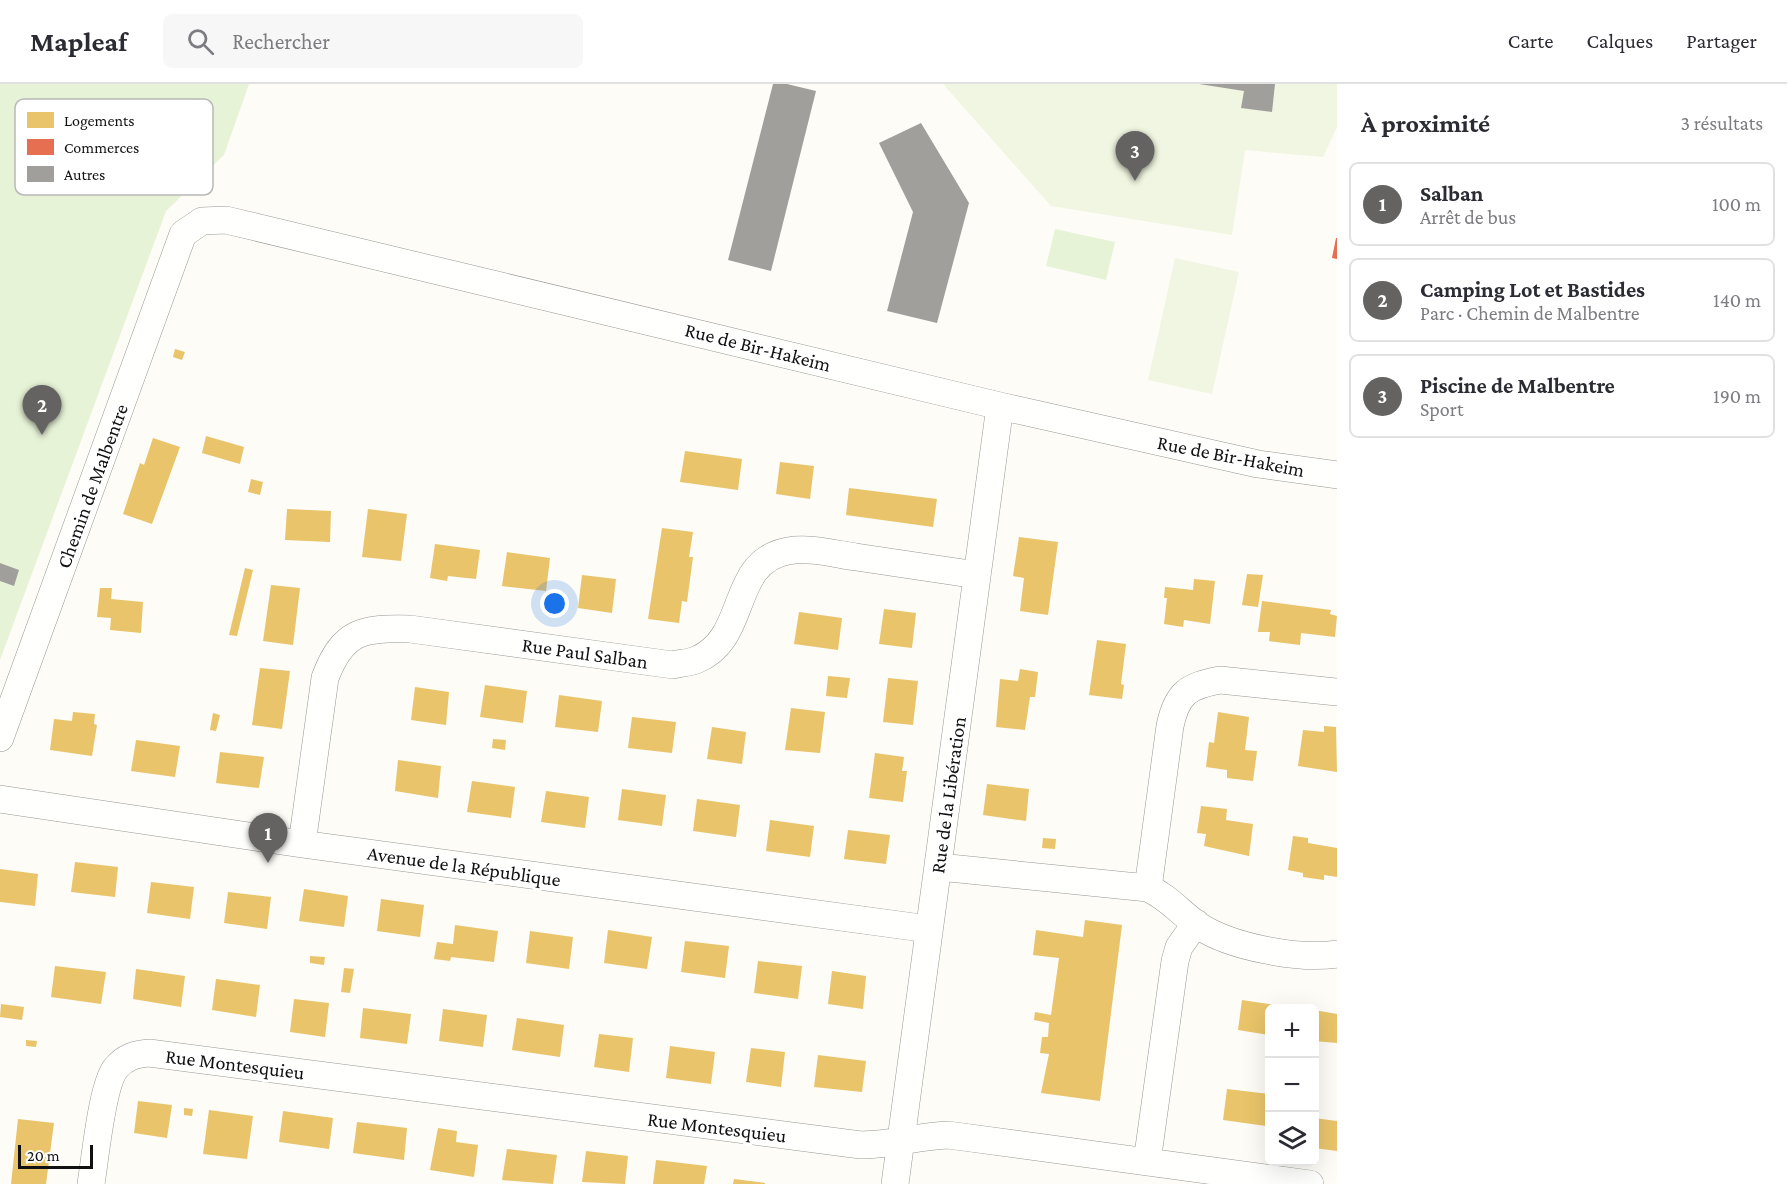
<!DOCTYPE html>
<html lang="fr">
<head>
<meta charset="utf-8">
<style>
	:root { --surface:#fff; --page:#f7f7f7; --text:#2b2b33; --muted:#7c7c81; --line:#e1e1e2; --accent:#646362 }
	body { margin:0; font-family:"Crimson Pro",serif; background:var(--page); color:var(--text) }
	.controls { position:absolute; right:18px; bottom:18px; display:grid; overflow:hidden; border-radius:9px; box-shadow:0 6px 24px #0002 }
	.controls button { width:54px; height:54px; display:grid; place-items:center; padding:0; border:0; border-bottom:2px solid var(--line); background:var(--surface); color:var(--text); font:30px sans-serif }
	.scale { position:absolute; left:18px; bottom:15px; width:75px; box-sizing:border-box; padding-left:6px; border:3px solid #111; border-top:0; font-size:16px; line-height:21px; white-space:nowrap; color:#111; -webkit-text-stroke:4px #fff; paint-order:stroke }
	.you { position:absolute; left:555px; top:520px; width:21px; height:21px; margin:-15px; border:4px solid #fff; border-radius:50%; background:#1a73e8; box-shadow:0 0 0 9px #1a73e833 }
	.badge { display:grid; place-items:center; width:39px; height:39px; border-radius:50%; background:var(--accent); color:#fff; font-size:20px; font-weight:700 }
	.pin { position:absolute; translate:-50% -50px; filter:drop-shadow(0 2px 3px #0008) }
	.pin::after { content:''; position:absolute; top:32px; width:21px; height:18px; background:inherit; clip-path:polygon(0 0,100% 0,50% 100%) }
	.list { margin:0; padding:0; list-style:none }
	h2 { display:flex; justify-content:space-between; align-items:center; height:78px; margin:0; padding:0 24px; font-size:26px }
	h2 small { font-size:20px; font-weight:400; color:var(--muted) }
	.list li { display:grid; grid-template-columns:39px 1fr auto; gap:18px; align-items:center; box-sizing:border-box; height:84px; margin:0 12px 12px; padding:0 12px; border:2px solid var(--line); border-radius:9px }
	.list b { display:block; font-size:22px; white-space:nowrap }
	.list p { margin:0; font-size:20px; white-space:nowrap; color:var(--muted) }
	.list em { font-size:20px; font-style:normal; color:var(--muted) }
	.icon { flex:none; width:33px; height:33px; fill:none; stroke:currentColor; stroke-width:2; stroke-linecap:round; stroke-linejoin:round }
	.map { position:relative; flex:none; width:1337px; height:1100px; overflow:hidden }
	header { display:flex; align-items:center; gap:36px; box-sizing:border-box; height:84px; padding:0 30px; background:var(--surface); border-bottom:2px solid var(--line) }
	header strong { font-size:28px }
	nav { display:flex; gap:33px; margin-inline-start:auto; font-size:21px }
	.search { width:420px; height:54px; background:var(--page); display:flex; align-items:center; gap:15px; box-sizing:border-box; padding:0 21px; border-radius:9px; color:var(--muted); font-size:22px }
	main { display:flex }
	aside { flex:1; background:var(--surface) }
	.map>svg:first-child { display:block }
	.green { fill:#e7f3d7 }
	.pitch { fill:#f0f6e1 }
	.homes { fill:#e9c46a }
	.shops { fill:#e76f51 }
	.building { fill:#a19f9c }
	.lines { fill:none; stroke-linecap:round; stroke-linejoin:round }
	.minor-casing { stroke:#979795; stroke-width:28 }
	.minor { stroke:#fffffe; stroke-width:27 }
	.labels { text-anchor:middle; stroke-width:6; stroke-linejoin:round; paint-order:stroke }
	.street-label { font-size:20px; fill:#111; stroke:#fff }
	.key { fill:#fff; stroke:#b8b8b8; stroke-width:1.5 }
	.key-label { font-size:16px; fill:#111 }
</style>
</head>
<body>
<header>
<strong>Mapleaf</strong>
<div class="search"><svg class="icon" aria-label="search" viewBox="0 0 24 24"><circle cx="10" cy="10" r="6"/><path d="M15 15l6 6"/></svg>Rechercher</div>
<nav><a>Carte</a><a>Calques</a><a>Partager</a></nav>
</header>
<main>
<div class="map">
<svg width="1337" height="1100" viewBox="0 0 1337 1100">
	<rect width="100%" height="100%" fill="#fdfcf7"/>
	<path class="green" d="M0,0h249l-25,71 -58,56 -166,449z
		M1055,145l60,13 -9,38 -60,-14z"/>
	<path class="pitch" d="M943,0h394v43l-14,30 -78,-7 -13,85 -181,-29z
		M1175,174l64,14 -27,122 -64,-14z"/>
	<path class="homes" d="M175,265l10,3 -3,8 -9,-3z
		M206,352l38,11 -4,17 -38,-11z
		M153,354l27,9 -28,77 -29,-10 17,-51 4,2z
		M685,367l57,8 -4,31 -58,-8z
		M780,378l34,4 -4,33 -34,-5z
		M251,395l12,3 -3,13 -12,-3z
		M849,404l88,11 -4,28 -87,-12z
		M287,425l44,2 -1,31 -45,-2z
		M368,425l39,5 -6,47 -39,-4z
		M662,444l31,4 -4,25h4l-6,45 -5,-1 -3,22 -31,-4z
		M1019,453l39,5 -10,73 -28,-4 4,-33 -11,-2z
		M435,460l45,6 -4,29 -28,-3 -1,5 -17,-3z
		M507,468l43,6 -4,33 -44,-5z
		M245,484l8,2 -16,66 -8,-1z
		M1247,490l16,1 -5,32 -16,-2z
		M582,491l34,4 -4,34 -34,-5z
		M1194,495l21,2 -5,43 -26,-4 -1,7 -19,-3 3,-26h-3l1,-11 28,3z
		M271,501l29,3 -7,57 -30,-4z
		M100,504h12l-1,11 32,3 -2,31 -31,-3 1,-12 -14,-1z
		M1262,517l69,9 -1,4 7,2 -2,21 -34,-4 -1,12 -31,-4 1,-9h-12z
		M884,525l32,4 -4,35 -33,-4z
		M799,528l43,6 -4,32 -44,-6z
		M1097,556l29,4 -5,40 3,1 -2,14 -33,-4z
		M260,584l30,3 -8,58 -30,-4z
		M1020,585l18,3 -3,25h-5l-5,33 -29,-3 4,-48 18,2z
		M828,592l22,2 -3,20 -21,-2z
		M888,594l30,3 -5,44 -30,-3z
		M485,601l42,6 -4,32 -43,-6z
		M415,603l34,5 -3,33 -35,-5z
		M559,611l43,6 -4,31 -43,-5z
		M791,624l34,4 -5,41 -35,-3z
		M73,628l22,2 -1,10 3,1 -5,31 -42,-6 4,-31 18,2z
		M1218,628l31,5 -4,33 12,1 -4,30 -26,-3v-8l-21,-3 3,-25 5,1z
		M213,629l7,2 -4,16 -6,-1z
		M632,633l44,5 -4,31 -44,-5z
		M1324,642l12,1 1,45 -39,-6 5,-36 21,2z
		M712,643l34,5 -4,32 -35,-5z
		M493,655l13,1 -1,10 -13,-2z
		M136,656l44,6 -5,31 -44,-6z
		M220,668l44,5 -5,31 -43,-5z
		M875,669l29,4 -2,14h5l-4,31 -34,-4z
		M398,676l43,6 -3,32 -43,-7z
		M472,697l43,6 -4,31 -44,-6z
		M987,700l42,5 -3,32 -43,-6z
		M622,705l44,6 -4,31 -44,-6z
		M546,707l43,6 -4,31 -44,-6z
		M697,715l43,6 -4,32 -43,-6z
		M1201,722l26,3 -1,11 27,4 -4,32 -45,-10 2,-12 -9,-1z
		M770,736l44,6 -4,31 -44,-6z
		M848,746l42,5 -4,29 -42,-5z
		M1293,752l15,2v5l29,5v29l-13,-2v5l-21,-3v-4l-15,-3z
		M1043,754l13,1 -1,10 -13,-1z
		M75,778l43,5 -3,30 -44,-5z
		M0,785l38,5 -3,32 -35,-4z
		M151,798l43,5 -4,32 -43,-6z
		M304,805l44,7 -4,31 -45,-6z
		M228,808l43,5 -4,32 -43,-6z
		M381,815l43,6 -4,32 -43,-6z
		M1085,836l37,5 -22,176 -59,-8 8,-39 -9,-1 2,-16h6l1,-14 -15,-3 1,-8 16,3 8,-57 -26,-3 3,-25 47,7z
		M455,841l43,6 -4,31 -43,-5 -1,4 -16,-2 3,-17 16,2z
		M608,846l44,7 -5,32 -43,-6z
		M530,847l43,6 -4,32 -43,-6z
		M685,857l44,5 -4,32 -44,-6z
		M310,872l15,1 -1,8 -14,-2z
		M758,877l44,5 -4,33 -44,-6z
		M55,882l51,6 -5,32 -50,-7z
		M344,884l10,1 -4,24 -9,-1z
		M136,885l49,7 -4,31 -48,-8z
		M832,887l34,5 -3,33 -35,-5z
		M216,895l44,6 -4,32 -44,-7z
		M294,915l35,4 -4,34 -35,-5z
		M1242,916l48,7v1h-21v27l-31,-5z
		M1,920l23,3 -2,13 -22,-3z
		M363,924l48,6 -4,30 -47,-6z
		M443,925l44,6 -4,32 -44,-6z
		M1314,926l23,4v29l-23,-2z
		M517,934l47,7 -4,32 -48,-7z
		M599,950l34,4 -4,34 -35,-5z
		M26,956l11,1 -1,6 -10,-1z
		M670,962l45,6 -4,32 -45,-6z
		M751,964l34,4 -4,35 -35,-5z
		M818,971l48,6 -4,31 -48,-5z
		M1227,1005l42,5 -3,32 -43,-6z
		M138,1017l34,4 -5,33 -33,-5z
		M184,1024l9,1 -1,7 -8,-1z
		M209,1026l44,6 -6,43 -44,-5z
		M283,1027l50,7 -4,31 -50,-7z
		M1314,1034l23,3v30l-23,-3z
		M18,1035l36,4 -8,61h-35z
		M357,1038l50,6 -3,32 -51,-7z
		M438,1044l19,3 -1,11 22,3 -4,32 -44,-7z
		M507,1065l50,6 -4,29 -51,-4z
		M586,1067l42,5 -3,28 -43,-2z
		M656,1076l51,6 -3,18h-51z
		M734,1095l31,4v1h-32z"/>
	<path class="shops" d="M1336,154h1v21l-5,-1z"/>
	<path class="building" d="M773,0h14l29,7 -45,180 -43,-11z
		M1199,0h76l-3,28 -31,-4 3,-17z
		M921,39l48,80 -32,120 -50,-12 26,-99 -34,-69z
		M0,479l19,7 -5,16 -14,-5z"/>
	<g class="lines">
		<defs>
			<path id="minor" d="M0,654l183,-504 19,-13 24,-1 774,186 258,58 79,11
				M0,715l302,45 627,85
				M302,760l23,-166c18,-48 38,-50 85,-49l263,36c7,-2 16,-2 23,-5 54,-22 32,-98 92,-109 21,-4 47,3 68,6 40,6 81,12 121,18
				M939,783l209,21c23,11 31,24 51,38 32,21 100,34 138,28
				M1148,804l22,-162c7,-33 18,-40 50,-46l117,12
				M1147,1078l28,-201 4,-14 17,-24
				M91,1100c4,-24 11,-100 25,-116 9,-11 20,-14 33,-15l712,92c30,0 58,-9 87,-10l362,49
				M895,1100l105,-778"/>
		</defs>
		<use href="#minor" class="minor-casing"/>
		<use href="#minor" class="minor"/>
	</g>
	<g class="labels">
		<g class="street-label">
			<text transform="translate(758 263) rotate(14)" y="7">Rue de Bir-Hakeim</text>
			<text transform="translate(1231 372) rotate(11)" y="7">Rue de Bir-Hakeim</text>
			<text transform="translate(92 402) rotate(-70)" y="7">Chemin de Malbentre</text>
			<text transform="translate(585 569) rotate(8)" y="7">Rue Paul Salban</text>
			<text transform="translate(948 711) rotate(-82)" y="7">Rue de la Libération</text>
			<text transform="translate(464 782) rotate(8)" y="7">Avenue de la République</text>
			<text transform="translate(235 980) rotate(7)" y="7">Rue Montesquieu</text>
			<text transform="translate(717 1043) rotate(7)" y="7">Rue Montesquieu</text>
		</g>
	</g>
	<rect x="15" y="15" width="198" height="96" rx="9" class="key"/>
	<rect x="27" y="28" width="27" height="16" fill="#e9c46a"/>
	<rect x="27" y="55" width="27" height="16" fill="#e76f51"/>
	<rect x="27" y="82" width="27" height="16" fill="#a19f9c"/>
	<g class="key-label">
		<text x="64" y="42">Logements</text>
		<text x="64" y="69">Commerces</text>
		<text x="64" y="96">Autres</text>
	</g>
</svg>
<div class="controls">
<button>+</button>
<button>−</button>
<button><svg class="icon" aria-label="layers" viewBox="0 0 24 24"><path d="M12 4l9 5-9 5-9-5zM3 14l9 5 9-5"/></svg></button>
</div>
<div class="scale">20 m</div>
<div class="you"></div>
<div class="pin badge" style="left:268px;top:779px">1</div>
<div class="pin badge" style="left:42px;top:351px">2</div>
<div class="pin badge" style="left:1135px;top:97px">3</div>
</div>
<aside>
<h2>À proximité<small>3 résultats</small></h2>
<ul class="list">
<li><span class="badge">1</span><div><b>Salban</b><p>Arrêt de bus</p></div><em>100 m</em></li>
<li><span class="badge">2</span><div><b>Camping Lot et Bastides</b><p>Parc · Chemin de Malbentre</p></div><em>140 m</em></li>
<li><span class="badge">3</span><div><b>Piscine de Malbentre</b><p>Sport</p></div><em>190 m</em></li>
</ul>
</aside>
</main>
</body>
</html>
